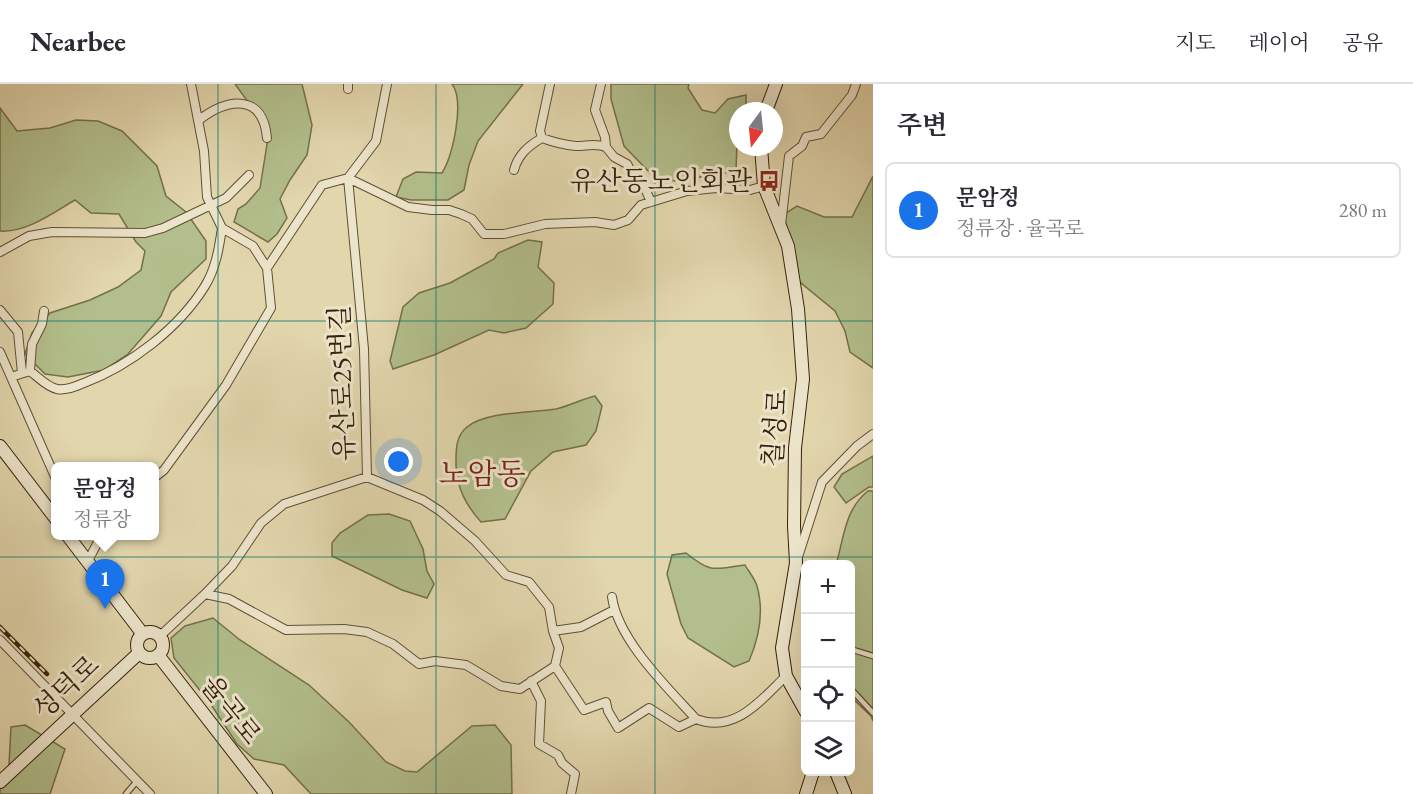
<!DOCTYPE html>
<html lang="ko">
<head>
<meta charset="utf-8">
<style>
	:root { --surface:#fff; --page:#f2f2f3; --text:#2b2b33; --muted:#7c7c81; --line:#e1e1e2; --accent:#1a73e8 }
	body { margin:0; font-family:"EB Garamond","Noto Serif KR",serif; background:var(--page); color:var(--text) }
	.controls { position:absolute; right:18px; bottom:18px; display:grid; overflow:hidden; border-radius:9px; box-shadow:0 6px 24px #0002 }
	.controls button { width:54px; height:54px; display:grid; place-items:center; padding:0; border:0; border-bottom:2px solid var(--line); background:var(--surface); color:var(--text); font:30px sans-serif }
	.compass { position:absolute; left:729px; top:18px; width:54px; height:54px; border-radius:50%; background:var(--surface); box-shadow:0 6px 24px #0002; rotate:195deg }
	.you { position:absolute; left:399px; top:378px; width:21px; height:21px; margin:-15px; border:4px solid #fff; border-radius:50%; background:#1a73e8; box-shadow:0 0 0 9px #1a73e833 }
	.badge { display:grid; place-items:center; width:39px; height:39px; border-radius:50%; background:var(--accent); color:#fff; font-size:20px; font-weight:700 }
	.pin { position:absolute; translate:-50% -50px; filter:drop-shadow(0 2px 3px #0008) }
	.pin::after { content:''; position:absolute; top:32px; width:21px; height:18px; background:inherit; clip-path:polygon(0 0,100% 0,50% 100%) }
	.popup { position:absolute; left:51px; top:378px; width:108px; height:78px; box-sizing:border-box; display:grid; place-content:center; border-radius:9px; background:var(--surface); filter:drop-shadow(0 2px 4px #0005); font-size:20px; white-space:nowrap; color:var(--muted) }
	.popup b { font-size:22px; color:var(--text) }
	.popup::after { content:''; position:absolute; left:50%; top:100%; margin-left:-12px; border:12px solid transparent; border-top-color:var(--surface) }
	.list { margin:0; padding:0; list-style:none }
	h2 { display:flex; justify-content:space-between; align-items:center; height:78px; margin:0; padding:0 24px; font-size:26px }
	h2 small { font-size:20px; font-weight:400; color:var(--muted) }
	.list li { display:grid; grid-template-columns:39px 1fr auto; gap:18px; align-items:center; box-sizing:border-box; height:96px; margin:0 12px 12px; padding:0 12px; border:2px solid var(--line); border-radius:9px }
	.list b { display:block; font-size:22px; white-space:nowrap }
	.list p { margin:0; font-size:20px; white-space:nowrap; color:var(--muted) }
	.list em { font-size:20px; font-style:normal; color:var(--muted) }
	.icon { flex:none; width:33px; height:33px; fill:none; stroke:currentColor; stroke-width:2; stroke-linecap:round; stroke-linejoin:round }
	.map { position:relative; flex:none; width:873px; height:710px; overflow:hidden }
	header { display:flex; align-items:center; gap:36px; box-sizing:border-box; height:84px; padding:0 30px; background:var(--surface); border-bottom:2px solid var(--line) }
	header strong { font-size:28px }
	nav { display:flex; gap:33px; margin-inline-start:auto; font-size:21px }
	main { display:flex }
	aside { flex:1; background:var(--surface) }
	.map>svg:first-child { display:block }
	.green { fill:#b2be8b; stroke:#74704c; stroke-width:1.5 }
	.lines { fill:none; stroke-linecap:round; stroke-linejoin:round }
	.lane-casing { stroke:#614f34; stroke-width:7 }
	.street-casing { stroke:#614f34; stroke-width:10 }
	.secondary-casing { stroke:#36220c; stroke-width:14 }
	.lane { stroke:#ece4ca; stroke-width:4.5 }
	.street { stroke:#ece4ca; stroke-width:8 }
	.secondary { stroke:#ece4ca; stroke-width:12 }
	.rail-casing { stroke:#36220c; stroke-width:4.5 }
	.rail { stroke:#ece4ca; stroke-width:2; stroke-dasharray:7; stroke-linecap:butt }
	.grid { fill:none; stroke:#0f766e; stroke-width:1.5; stroke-opacity:0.55 }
	.labels { text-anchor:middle; stroke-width:6; stroke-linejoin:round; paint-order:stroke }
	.poi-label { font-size:27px; fill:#36220c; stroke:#ece4ca; text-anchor:end }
	.street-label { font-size:27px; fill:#36220c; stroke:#ece4ca }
	.quarter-label { font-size:30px; fill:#7a1f14; stroke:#ece4ca }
</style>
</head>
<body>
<header>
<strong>Nearbee</strong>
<nav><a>지도</a><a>레이어</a><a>공유</a></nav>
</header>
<main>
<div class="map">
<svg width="873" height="710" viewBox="0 0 873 710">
	<rect width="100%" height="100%" fill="#e2d6ad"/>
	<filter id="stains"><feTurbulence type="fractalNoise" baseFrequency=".00333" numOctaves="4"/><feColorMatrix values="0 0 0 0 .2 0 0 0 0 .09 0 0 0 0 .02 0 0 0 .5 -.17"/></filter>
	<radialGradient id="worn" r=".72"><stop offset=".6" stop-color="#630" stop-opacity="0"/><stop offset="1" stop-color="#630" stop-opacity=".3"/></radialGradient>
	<path class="green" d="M235,0h67l10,41 -5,30 -17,25 -10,19 7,19 -10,16 -9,8 -34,-20 4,-13 8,-5 14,-16 8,-50 -6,-17z
		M452,0h71l-45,57 -9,24 -5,25 -16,10h-37l-15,-3 7,-18 13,-7 26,1c11,-18 23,-72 10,-89z
		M611,0h78l-1,4 14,22 13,3 13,-14 18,-4v16h-8l-2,60 -60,10 -20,-2 -32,-33 -13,-47z
		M0,24l17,23 33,-3 26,-8 22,1 24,10 35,35 9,30 20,16 20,29v18l-35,33 -10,24 -33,38 -24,16 -36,7 -23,-3 -20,-20 7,-21 18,-20 40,-13 28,-13 23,-17 4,-19 -9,-9 -17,-28 -28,-1 -16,-13c-22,13 -49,33 -75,31z
		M873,92v192l-23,-16 -5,-21 -10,-20 -40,-33 -13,-53 1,-10 14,-9 27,11h28z
		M528,156l14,2 -4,25 16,16 -1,21 -27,24 -22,5 -15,-3 -55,25 -41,14 -3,-8 13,-54 16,-14 31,-10 44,-24 4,-6z
		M595,312l7,10 -6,25 -10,14 -33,7 -22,19 -26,48 -24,3c-15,-17 -24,-33 -25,-57 0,-14 -1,-28 11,-38 20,-16 64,-14 89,-18 13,-3 26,-10 39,-13z
		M873,372v31h-4l-23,16 -12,-16 8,-13z
		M868,407h5v230l-2,-5 -20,-19 -1,-132h-14c8,-28 9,-56 32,-74z
		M389,430l21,7 13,28 4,22 7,13 -7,14 -25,-8 -70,-34v-13l8,-10 28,-18z
		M686,469c26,21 28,16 59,12 4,7 10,14 12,21 7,25 2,52 -8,75l-15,6 -46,-29 -7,-14 -14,-50 5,-19z
		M213,534l27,22 69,45 40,37 37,40 19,9 12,1 55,-46 23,-1 16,20 1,49h-201l-27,-29 -30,-6 -17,-15 -27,-41 -36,-45 -3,-20 14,-12z
		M25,641l40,24 -15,45h-50v-15l5,-1 4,-13 2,-38z"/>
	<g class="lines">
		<defs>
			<path id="lane" d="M850,565l23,7
				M850,604l23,25
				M126,710l11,-13"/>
			<path id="street" d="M550,0l-10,47 2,7c11,4 22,7 34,8 11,0 20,-3 30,1
				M601,0l-6,26 10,27 1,10 8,10 13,7 6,11 10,9 8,18
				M348,5v-5
				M199,36c29,-22 64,-27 68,18
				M514,86c4,-15 14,-24 28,-32
				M781,141l8,-69 13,-10 4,-9 15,-3 31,-39 4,-11
				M0,168l29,-16 23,-4 93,1 18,-5 63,-30 23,-23
				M267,184l55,-83 26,-7 28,-37 11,-57
				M0,226l18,22 4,41
				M0,268l56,127
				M30,287l2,-27 10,-20 2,-13
				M11,293l19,-6c8,6 17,16 27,18 9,2 19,-3 27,-6 47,-18 95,-55 121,-97 11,-18 14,-38 17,-58
				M367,393l-3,-128 -16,-171 60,29 24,3h17l12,4 11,5 12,15h20l41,-10 50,-2 19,3 14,-5 13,-15 46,-14 29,-3 34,2 14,-4
				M154,394l10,-8 62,-85 45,-77 -4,-40 -14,-22 -31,-18 -15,-31 -3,-46 -13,-67
				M798,473l24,-75 35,-36 16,-12
				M88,477l13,-25
				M205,510l24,5 57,31 58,-1 23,3 26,12 26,20 16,-3 31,4 35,21 19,3 35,-23 4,-18 -6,-17 -4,-24 -20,-25 -23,-7 -31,-34 -35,-30 -17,-11 -56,-23
				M612,513c6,43 55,90 84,122 39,15 65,-19 90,-43
				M553,547l28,-4 33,-17
				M160,552l45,-42 27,-28 29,-43 23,-19 83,-27
				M0,556l150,154
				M555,582l29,44 22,-8 2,9 10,17 31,-20 30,19 17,-8
				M531,597l10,20 -2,43 19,11 4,8 13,11 -4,20"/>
			<path id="secondary" d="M766,27l10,-27
				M761,63l3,39 24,60 10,63 5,70 -8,69 -1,78 2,37 -14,85 4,28 20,36
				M0,362l56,73
				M68,452l74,97
				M137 561a13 13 0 1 1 26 0a13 13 0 1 1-26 0Z
				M158,571l108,139
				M836,688l9,22
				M0,698l139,-129
				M806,710l7,-22"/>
		</defs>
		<use href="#lane" class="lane-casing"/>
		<use href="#street" class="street-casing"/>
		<use href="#secondary" class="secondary-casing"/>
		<use href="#lane" class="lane"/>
		<use href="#street" class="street"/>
		<use href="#secondary" class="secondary"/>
		<defs>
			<path id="rail" d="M0,543l47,47"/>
		</defs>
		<use href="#rail" class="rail-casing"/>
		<use href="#rail" class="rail"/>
	</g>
	<path class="grid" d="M218,0v710M436,0v710M655,0v710M0,237h873M0,473h873"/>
	<defs>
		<symbol id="bus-bare" viewBox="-9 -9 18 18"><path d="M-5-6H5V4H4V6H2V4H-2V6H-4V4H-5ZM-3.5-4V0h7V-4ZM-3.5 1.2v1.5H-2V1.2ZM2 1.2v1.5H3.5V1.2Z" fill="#8f2418" stroke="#ece4ca" stroke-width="2.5" paint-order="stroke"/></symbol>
	</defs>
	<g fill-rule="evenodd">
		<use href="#bus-bare" x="754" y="82" width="30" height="30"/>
	</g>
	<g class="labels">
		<g class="poi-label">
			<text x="752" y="106">유산동노인회관</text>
		</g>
		<g class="street-label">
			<text transform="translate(342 299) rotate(-92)" y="9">유산로25번길</text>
			<text transform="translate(775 344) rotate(-86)" y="9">칠성로</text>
			<text transform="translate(66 603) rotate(-43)" y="9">성덕로</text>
			<text transform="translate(231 626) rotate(52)" y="9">율곡로</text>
		</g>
		<g class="quarter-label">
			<text x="482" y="400">노암동</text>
		</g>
	</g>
	<rect width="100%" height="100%" filter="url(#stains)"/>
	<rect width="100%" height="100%" fill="url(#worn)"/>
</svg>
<div class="controls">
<button>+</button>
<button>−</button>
<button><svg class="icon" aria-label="locate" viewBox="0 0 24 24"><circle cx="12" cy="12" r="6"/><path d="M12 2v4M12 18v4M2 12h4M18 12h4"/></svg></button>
<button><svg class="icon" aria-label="layers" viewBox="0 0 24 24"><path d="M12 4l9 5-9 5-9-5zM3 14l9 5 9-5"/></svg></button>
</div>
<svg class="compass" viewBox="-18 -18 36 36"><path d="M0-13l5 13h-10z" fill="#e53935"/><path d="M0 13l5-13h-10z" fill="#7c7c81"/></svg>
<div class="you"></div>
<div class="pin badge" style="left:105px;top:525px">1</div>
<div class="popup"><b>문암정</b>정류장</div>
</div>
<aside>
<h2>주변<small></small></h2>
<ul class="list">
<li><span class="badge">1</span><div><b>문암정</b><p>정류장 · 율곡로</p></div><em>280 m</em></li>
</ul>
</aside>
</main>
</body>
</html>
